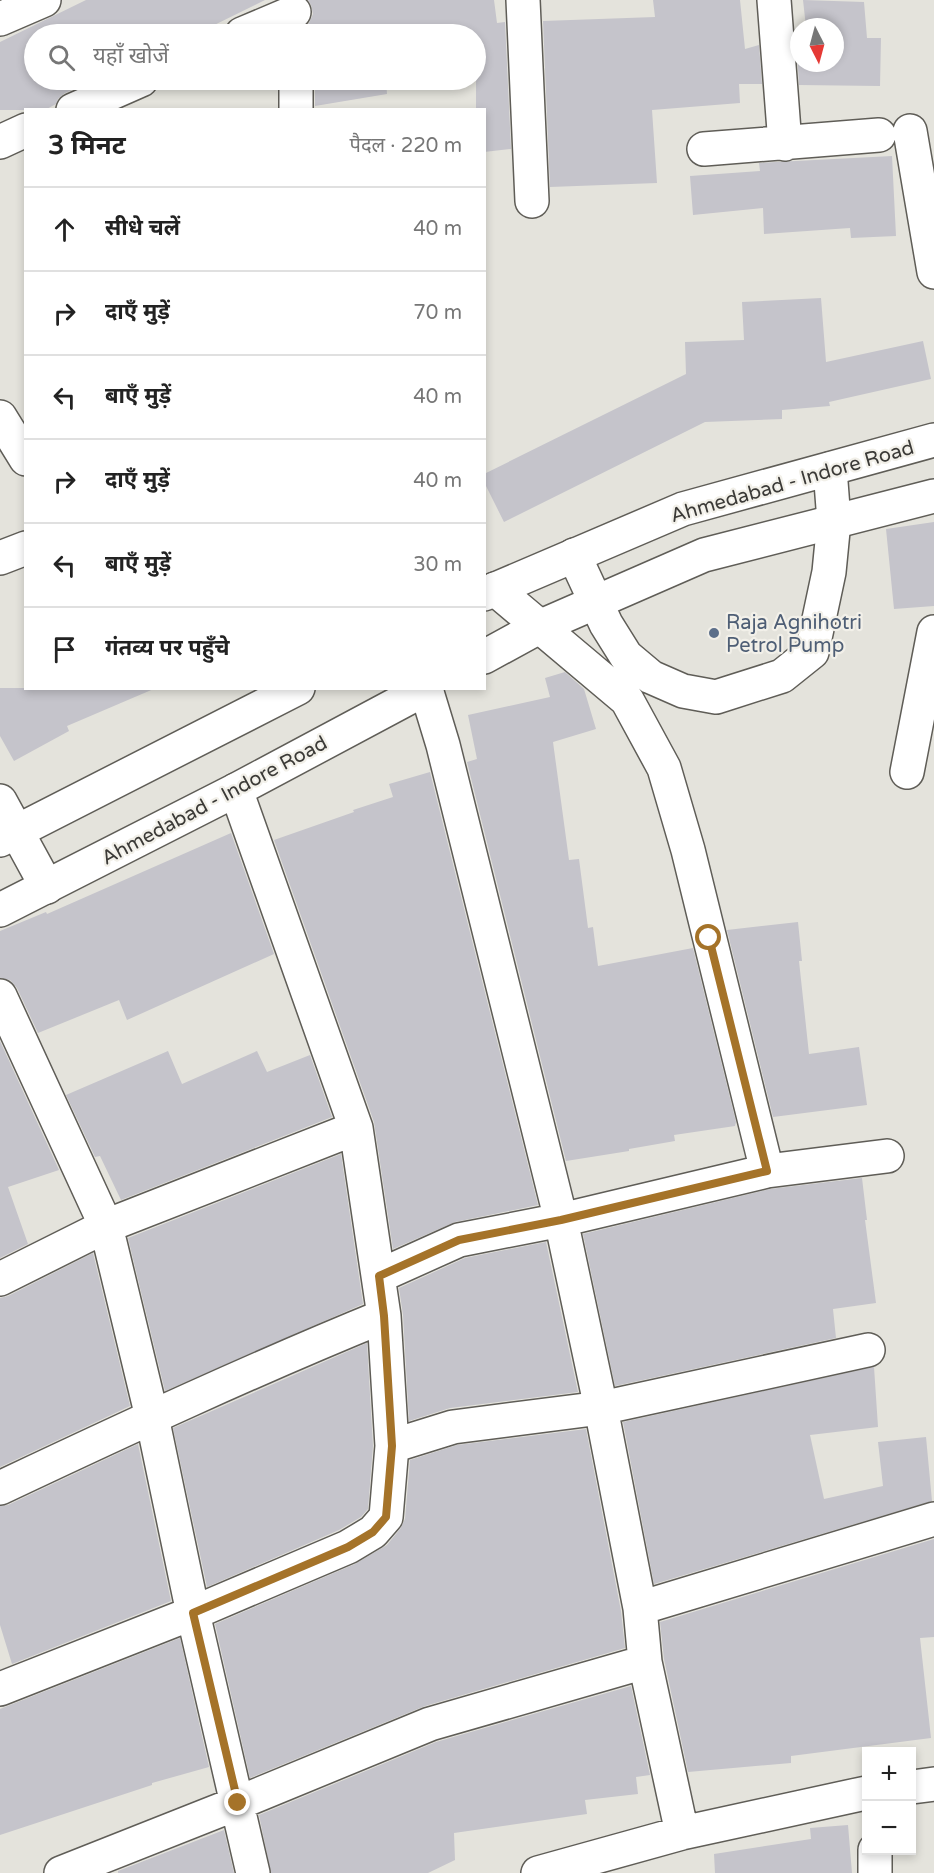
<!DOCTYPE html>
<html lang="hi">
<head>
<meta charset="utf-8">
<style>
	:root { --surface:#fff; --page:#f6f6f6; --text:#222; --muted:#767676; --line:#e0e0e0 }
	body { margin:0; font-family:"Varela Round","Noto Sans Devanagari",sans-serif; background:var(--page); color:var(--text) }
	.controls { position:absolute; right:18px; bottom:18px; display:grid; overflow:hidden; border-radius:0px; box-shadow:0 3px 9px #0003 }
	.controls button { width:54px; height:54px; display:grid; place-items:center; padding:0; border:0; border-bottom:2px solid var(--line); background:var(--surface); color:var(--text); font:30px sans-serif }
	.compass { position:absolute; left:790px; top:18px; width:54px; height:54px; border-radius:50%; background:var(--surface); box-shadow:0 3px 9px #0003; rotate:174deg }
	.stop { position:absolute; width:18px; height:18px; margin:-14px; border:4px solid #a57329; border-radius:50%; background:#fff }
	.stop.end { background:#a57329; border-color:#fff; box-shadow:0 2px 6px #0008 }
	.list { margin:0; padding:0; list-style:none }
	h2 { display:flex; justify-content:space-between; align-items:center; height:78px; margin:0; padding:0 24px; font-size:26px }
	h2 small { font-size:20px; font-weight:400; color:var(--muted) }
	.list li { display:grid; grid-template-columns:39px 1fr auto; gap:18px; align-items:center; box-sizing:border-box; height:84px; padding:0 24px; border-top:2px solid var(--line) }
	.list b { display:block; font-size:22px; white-space:nowrap }
	.list em { font-size:20px; font-style:normal; color:var(--muted) }
	.icon { flex:none; width:33px; height:33px; fill:none; stroke:currentColor; stroke-width:2; stroke-linecap:round; stroke-linejoin:round }
	.map { position:relative; flex:none; width:934px; height:1873px; overflow:hidden }
	.search { position:absolute; background:var(--surface); box-shadow:0 3px 9px #0003; left:24px; top:24px; width:462px; height:66px; display:flex; align-items:center; gap:15px; box-sizing:border-box; padding:0 21px; border-radius:33px; color:var(--muted); font-size:22px }
	.panel { position:absolute; background:var(--surface); box-shadow:0 3px 9px #0003; left:24px; top:108px; width:462px; height:582px; border-radius:0px }
	.map>svg:first-child { display:block }
	.building { fill:#c5c4cb }
	.lines { fill:none; stroke-linecap:round; stroke-linejoin:round }
	.minor-casing { stroke:#5f5d57; stroke-width:36 }
	.highway-casing { stroke:#5f5d57; stroke-width:36 }
	.minor { stroke:#fff; stroke-width:33 }
	.highway { stroke:#fff; stroke-width:33 }
	.route { stroke:#a57329; stroke-width:8 }
	.service-dot { fill:#5c6f8a; stroke:#f2f0e9; stroke-width:2 }
	.labels { text-anchor:middle; stroke-width:4.5; stroke-linejoin:round; paint-order:stroke }
	.street-label { font-size:20px; fill:#3b3a37; stroke:#f2f0e9 }
	.service-label { font-size:20px; fill:#4e5e75; stroke:#f2f0e9; text-anchor:start }
</style>
</head>
<body>
<div class="map">
<svg width="934" height="1873" viewBox="0 0 934 1873">
	<rect width="100%" height="100%" fill="#e4e3dc"/>
	<path class="building" d="M86,0h179l-69,34h-162v46h62l-31,13 -7,6 -2,5 -11,6h-45v-68z
		M308,0h186l3,23 8,-1 6,127 -27,3v-42h-8v-76h-172v-6l5,-5 4,-9 -2,-9z
		M653,0h87l5,49 14,-4 3,39h-23l1,19 -88,7 5,73 -107,4 -7,-166 112,-4z
		M803,0l61,2 3,36h14l-1,48 -81,-1 -3,-49 3,-1v28h36v-36h-29z
		M315,80h71l1,14 -72,12z
		M892,156l4,80 -45,2 -1,-10 -86,6 -1,-26 -70,7 -3,-39 70,-5 -1,-8z
		M821,298l5,64 97,-21 8,38 -102,23 1,4 -48,4v9l-77,3 -201,100 -20,-40v-8l202,-100 -1,-32 59,-2 -2,-38z
		M934,522v84l-40,3 -8,-80z
		M565,672l19,17 12,40 -43,13 16,118 10,-1 9,69 5,-1 5,39 95,-18 43,174 -1,4 -61,9 1,6 -46,8v2l-63,10 -99,-399 10,-3 -9,-44 82,-18 -5,-19z
		M0,688h156l-89,38 2,5 -55,30 -14,-25z
		M430,772l108,433 -83,17 -62,27 -19,-127 -100,-282 80,-28 -1,-2 40,-13 -4,-13z
		M231,833l43,121 -147,66 -8,-20 -81,33 -21,-45 -7,-8 -10,-2v-47l46,-19 1,2z
		M798,922l4,39h-3l10,93 50,-7 8,58 -94,12 -46,-187z
		M0,1041l59,129 -51,17 20,57 -28,14z
		M168,1051l14,33 75,-33 10,21 43,-17 22,62 -211,83 -21,-44 -5,1 -29,-62z
		M341,1154l22,150 -198,87 -37,-153z
		M862,1178l5,42h-2l11,83 -43,6 3,29 -221,48 -32,-152 187,-45z
		M546,1242l32,150 -128,16 -41,13 -6,-106 -4,-27 66,-30z
		M93,1253l37,153 -130,61v-169l8,-2z
		M367,1343l6,103 -5,63 -7,8 -22,13 -132,57 -34,-159z
		M874,1367l4,60 -68,8 14,64 59,-13 -5,-44 48,-5 6,64 -278,83 -31,-162z
		M586,1429l35,182 4,37 -200,58 -175,72 -35,-154 140,-60 32,-19 13,-16 5,-10 5,-59 47,-15z
		M138,1444l33,157 -159,63 -12,-39v-119l8,-1z
		M934,1539v98l-14,1 11,100 -140,18v7l-103,9 -24,-113 -4,-37z
		M180,1638l29,129 -57,16v2l-152,50v-126z
		M631,1686l19,89 -14,2 2,17 -53,6 2,14 -133,19 1,27 -27,13h-157l-12,-58 177,-73z
		M848,1825l4,48h-137l-1,-19 97,-15 -1,-11z
		M224,1830l10,43h-116v-2z"/>
	<g class="lines">
		<defs>
			<path id="minor" d="M523,0l9,201
				M774,0l11,144
				M0,19l44,-19
				M242,34l52,-22
				M296,80v30
				M73,110l68,-30
				M910,131l24,141
				M0,142l26,-12
				M704,149l175,-14
				M0,417l26,42
				M574,555l32,69 20,32 25,21 32,14 33,6 66,-21 30,-24 17,-80 5,-51 -4,-52
				M0,558l26,-10
				M495,589l132,111 37,68 24,82 79,321
				M426,689l17,56 118,475 40,188 39,200 5,54 37,171
				M907,772l27,-140
				M0,801l47,86
				M0,996l106,230 46,191 41,196 60,260
				M379,1276l80,-36 102,-20 206,-49 120,-15
				M0,1279l106,-53 250,-98
				M392,1446l61,-19 148,-19 267,-58
				M0,1488c127,-60 254,-119 384,-172
				M640,1608l294,-89
				M0,1689l193,-76 155,-66 25,-15 13,-15 6,-71 -8,-130 -28,-188 -120,-338
				M912,1787l22,-3
				M875,1850v23
				M61,1873l177,-70 192,-79 215,-62
				M538,1873l144,-40 184,-40"/>
			<path id="highway" d="M484,594l199,-85 251,-69
				M484,657l55,-30 165,-72 230,-59
				M0,840l298,-152
				M0,910l236,-120 191,-102"/>
		</defs>
		<use href="#minor" class="minor-casing"/>
		<use href="#highway" class="highway-casing"/>
		<use href="#minor" class="minor"/>
		<use href="#highway" class="highway"/>
	</g>
	<g class="lines">
		<path class="route" d="M238,1803l-45,-190 155,-66 25,-15 13,-15 6,-71 -8,-130 -5,-40 80,-36 102,-20 206,-49 -58,-233"/>
	</g>
	<circle class="service-dot" cx="714" cy="633" r="6"/>
	<g class="labels">
		<g class="street-label">
			<text transform="translate(792 481) rotate(-16)" y="7">Ahmedabad - Indore Road</text>
			<text transform="translate(214 800) rotate(-28)" y="7">Ahmedabad - Indore Road</text>
		</g>
		<g class="service-label">
			<text x="726" y="629">Raja Agnihotri<tspan x="726" dy="23">Petrol Pump</tspan></text>
		</g>
	</g>
</svg>
<div class="controls">
<button>+</button>
<button>−</button>
</div>
<svg class="compass" viewBox="-18 -18 36 36"><path d="M0-13l5 13h-10z" fill="#e53935"/><path d="M0 13l5-13h-10z" fill="#767676"/></svg>
<div class="stop" style="left:709px;top:938px"></div>
<div class="stop end" style="left:238px;top:1803px"></div>
<div class="search"><svg class="icon" aria-label="search" viewBox="0 0 24 24"><circle cx="10" cy="10" r="6"/><path d="M15 15l6 6"/></svg>यहाँ खोजें</div>
<section class="panel">
<h2>3 मिनट<small>पैदल · 220 m</small></h2>
<ul class="list">
<li><svg class="icon" aria-label="ahead" viewBox="0 0 24 24"><path d="M12 20V5M6 11l6-6 6 6"/></svg><div><b>सीधे चलें</b></div><em>40 m</em></li>
<li><svg class="icon" aria-label="right" viewBox="0 0 24 24"><path d="M7 20v-9h11M14 6l5 5-5 5"/></svg><div><b>दाएँ मुड़ें</b></div><em>70 m</em></li>
<li><svg class="icon" aria-label="left" viewBox="0 0 24 24"><path d="M17 20v-9H6M10 6l-5 5 5 5"/></svg><div><b>बाएँ मुड़ें</b></div><em>40 m</em></li>
<li><svg class="icon" aria-label="right" viewBox="0 0 24 24"><path d="M7 20v-9h11M14 6l5 5-5 5"/></svg><div><b>दाएँ मुड़ें</b></div><em>40 m</em></li>
<li><svg class="icon" aria-label="left" viewBox="0 0 24 24"><path d="M17 20v-9H6M10 6l-5 5 5 5"/></svg><div><b>बाएँ मुड़ें</b></div><em>30 m</em></li>
<li><svg class="icon" aria-label="arrive" viewBox="0 0 24 24"><path d="M6 21V4h12l-3 4 3 4H6"/></svg><div><b>गंतव्य पर पहुँचे</b></div></li>
</ul>
</section>
</div>
</body>
</html>
